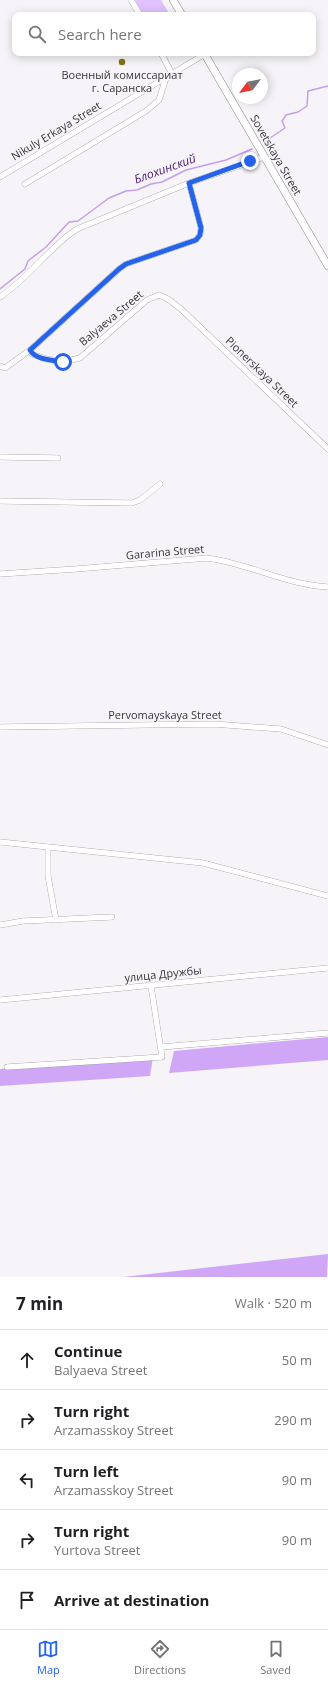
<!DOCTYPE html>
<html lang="en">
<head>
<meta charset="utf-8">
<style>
	:root { --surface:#fff; --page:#f6f6f6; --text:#202124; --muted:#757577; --line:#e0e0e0; --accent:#2563eb }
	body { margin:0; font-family:"Open Sans",sans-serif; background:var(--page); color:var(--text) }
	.compass { position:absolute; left:232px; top:68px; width:36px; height:36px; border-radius:50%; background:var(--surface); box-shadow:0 2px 10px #0003; rotate:238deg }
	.stop { position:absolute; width:12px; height:12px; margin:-9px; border:3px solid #2563eb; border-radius:50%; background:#fff }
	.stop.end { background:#2563eb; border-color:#fff; box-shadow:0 1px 4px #0008 }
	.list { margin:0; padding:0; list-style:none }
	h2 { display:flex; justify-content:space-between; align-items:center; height:52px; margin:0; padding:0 16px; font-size:17px }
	h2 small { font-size:13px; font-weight:400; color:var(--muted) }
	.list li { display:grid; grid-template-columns:26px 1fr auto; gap:12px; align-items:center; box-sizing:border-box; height:60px; padding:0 16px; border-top:1px solid var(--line) }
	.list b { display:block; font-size:15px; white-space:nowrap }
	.list p { margin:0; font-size:13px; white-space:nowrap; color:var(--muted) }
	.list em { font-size:13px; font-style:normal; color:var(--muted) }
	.icon { flex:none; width:22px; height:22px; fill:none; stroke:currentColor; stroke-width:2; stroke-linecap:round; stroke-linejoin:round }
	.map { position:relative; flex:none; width:328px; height:1277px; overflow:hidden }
	.search { position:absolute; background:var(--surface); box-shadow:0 2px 10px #0003; left:12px; right:12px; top:12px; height:44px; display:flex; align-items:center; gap:10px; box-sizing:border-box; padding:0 14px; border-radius:8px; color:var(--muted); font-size:15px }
	.sheet { height:352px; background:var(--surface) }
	nav { display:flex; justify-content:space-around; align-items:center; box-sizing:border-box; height:56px; border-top:1px solid var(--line); background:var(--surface); font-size:11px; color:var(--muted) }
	nav a { display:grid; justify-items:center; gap:2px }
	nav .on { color:var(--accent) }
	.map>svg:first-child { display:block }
	.green { fill:#dfc1fd }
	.forest { fill:#cfa7f6 }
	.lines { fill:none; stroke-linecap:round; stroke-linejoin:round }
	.stream { stroke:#c59eec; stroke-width:1.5 }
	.minor-casing { stroke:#89888b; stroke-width:6 }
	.major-casing { stroke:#89888b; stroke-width:8 }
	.minor { stroke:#fff; stroke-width:5.5 }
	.major { stroke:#fff; stroke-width:7 }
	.route { stroke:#2563eb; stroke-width:5 }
	.poi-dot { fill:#867315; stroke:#f6f4f8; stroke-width:1.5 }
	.labels { text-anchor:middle; stroke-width:3; stroke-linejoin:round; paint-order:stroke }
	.poi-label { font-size:11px; fill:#373637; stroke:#f6f4f8 }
	.street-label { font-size:11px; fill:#373637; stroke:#f6f4f8 }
	.water-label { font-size:12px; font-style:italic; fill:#4e1973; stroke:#f6f4f8 }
</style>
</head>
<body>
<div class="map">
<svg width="328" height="1277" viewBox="0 0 328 1277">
	<rect width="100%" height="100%" fill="#f6f4f8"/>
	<path class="green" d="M135,0h26l9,15h-27z"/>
	<path class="forest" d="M328,1037v23l-159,13 5,-22z
		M153,1057l-3,19 -150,10v-17z
		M328,1254l-1,23h-204z"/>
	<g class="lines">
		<path class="stream" d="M264,142l21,-14 -3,-7 4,-6 12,-3 9,-6 1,-15 20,-5
			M0,289l25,-20 3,-8 18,-14 23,-25 9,-1 31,-23 17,-7 11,-1 14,-6 11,-2 24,-12 40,-10 26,-11"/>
		<defs>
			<path id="minor" d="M131,0l9,15
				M161,53l11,21
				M0,177l205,-123
				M25,184l121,-73 13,-11 7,-22
				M0,297c29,-19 48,-49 77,-68l112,-46 75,-26
				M30,350l2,4 14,5 17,3 17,-4 67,-58 12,-5 9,4 13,10 147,140
				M0,366l5,2 25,-18 89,-81 7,-5 70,-24 4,-5 1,-7 -12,-45
				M0,457l58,1
				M0,501l132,2 8,-3 20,-16
				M0,574l76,-5 131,-11c41,5 79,27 121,29
				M0,727l214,-3 67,5 47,16
				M0,842l203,21 125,33
				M48,847v29l8,44
				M0,925l23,-4 89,-4
				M0,1000l328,-32
				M161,1047l167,-14
				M7,1067l155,-10 -11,-71"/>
			<path id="major" d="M173,0l9,15
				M204,53l124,213"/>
		</defs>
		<use href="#minor" class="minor-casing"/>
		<use href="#major" class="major-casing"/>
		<use href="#minor" class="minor"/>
		<use href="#major" class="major"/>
	</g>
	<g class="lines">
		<path class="route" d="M63,362c-10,-2 -28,-2 -33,-12l89,-81 7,-5 70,-24 4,-5 1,-7 -12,-45 61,-22"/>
	</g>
	<circle class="poi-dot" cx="122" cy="62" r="4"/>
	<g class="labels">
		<g class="poi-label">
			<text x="122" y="79">Военный комиссариат<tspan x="122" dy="13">г. Саранска</tspan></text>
		</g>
		<g class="street-label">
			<text transform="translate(56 131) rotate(-31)" y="4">Nikuly Erkaya Street</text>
			<text transform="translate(276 155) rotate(60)" y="4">Sovetskaya Street</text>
			<text transform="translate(111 318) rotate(-40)" y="4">Balyaeva Street</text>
			<text transform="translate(262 372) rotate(44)" y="4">Pionerskaya Street</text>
			<text transform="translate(165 552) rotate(-5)" y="4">Gararina Street</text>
			<text x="165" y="719">Pervomayskaya Street</text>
			<text transform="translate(163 974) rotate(-6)" y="4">улица Дружбы</text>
		</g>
		<g class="water-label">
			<text transform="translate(165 169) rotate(-20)" y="4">Блохинский</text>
		</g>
	</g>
</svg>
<svg class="compass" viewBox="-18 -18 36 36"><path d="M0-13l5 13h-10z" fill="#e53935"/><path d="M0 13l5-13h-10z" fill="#757577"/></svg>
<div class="stop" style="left:63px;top:362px"></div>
<div class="stop end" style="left:250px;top:161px"></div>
<div class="search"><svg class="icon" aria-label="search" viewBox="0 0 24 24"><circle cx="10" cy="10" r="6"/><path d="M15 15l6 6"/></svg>Search here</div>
</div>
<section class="sheet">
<h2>7 min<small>Walk · 520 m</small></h2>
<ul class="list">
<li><svg class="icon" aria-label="ahead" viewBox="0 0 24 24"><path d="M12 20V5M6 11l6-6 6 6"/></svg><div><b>Continue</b><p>Balyaeva Street</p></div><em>50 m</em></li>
<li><svg class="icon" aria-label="right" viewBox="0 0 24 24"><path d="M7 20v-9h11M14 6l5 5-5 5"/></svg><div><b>Turn right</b><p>Arzamasskoy Street</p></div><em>290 m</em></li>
<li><svg class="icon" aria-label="left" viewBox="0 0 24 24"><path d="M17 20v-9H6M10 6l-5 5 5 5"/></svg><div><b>Turn left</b><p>Arzamasskoy Street</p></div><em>90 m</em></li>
<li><svg class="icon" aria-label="right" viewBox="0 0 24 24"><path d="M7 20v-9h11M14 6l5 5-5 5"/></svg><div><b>Turn right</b><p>Yurtova Street</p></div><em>90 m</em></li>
<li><svg class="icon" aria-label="arrive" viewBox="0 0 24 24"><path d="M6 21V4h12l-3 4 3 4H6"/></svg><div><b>Arrive at destination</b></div></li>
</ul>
</section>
<nav>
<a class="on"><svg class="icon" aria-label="map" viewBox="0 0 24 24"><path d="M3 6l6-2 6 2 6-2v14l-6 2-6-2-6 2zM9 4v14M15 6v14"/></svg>Map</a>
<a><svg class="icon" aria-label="directions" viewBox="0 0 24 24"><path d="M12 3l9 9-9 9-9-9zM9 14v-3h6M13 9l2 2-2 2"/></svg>Directions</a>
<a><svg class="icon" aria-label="saved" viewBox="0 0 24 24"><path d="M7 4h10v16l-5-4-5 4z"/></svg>Saved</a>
</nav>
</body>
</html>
